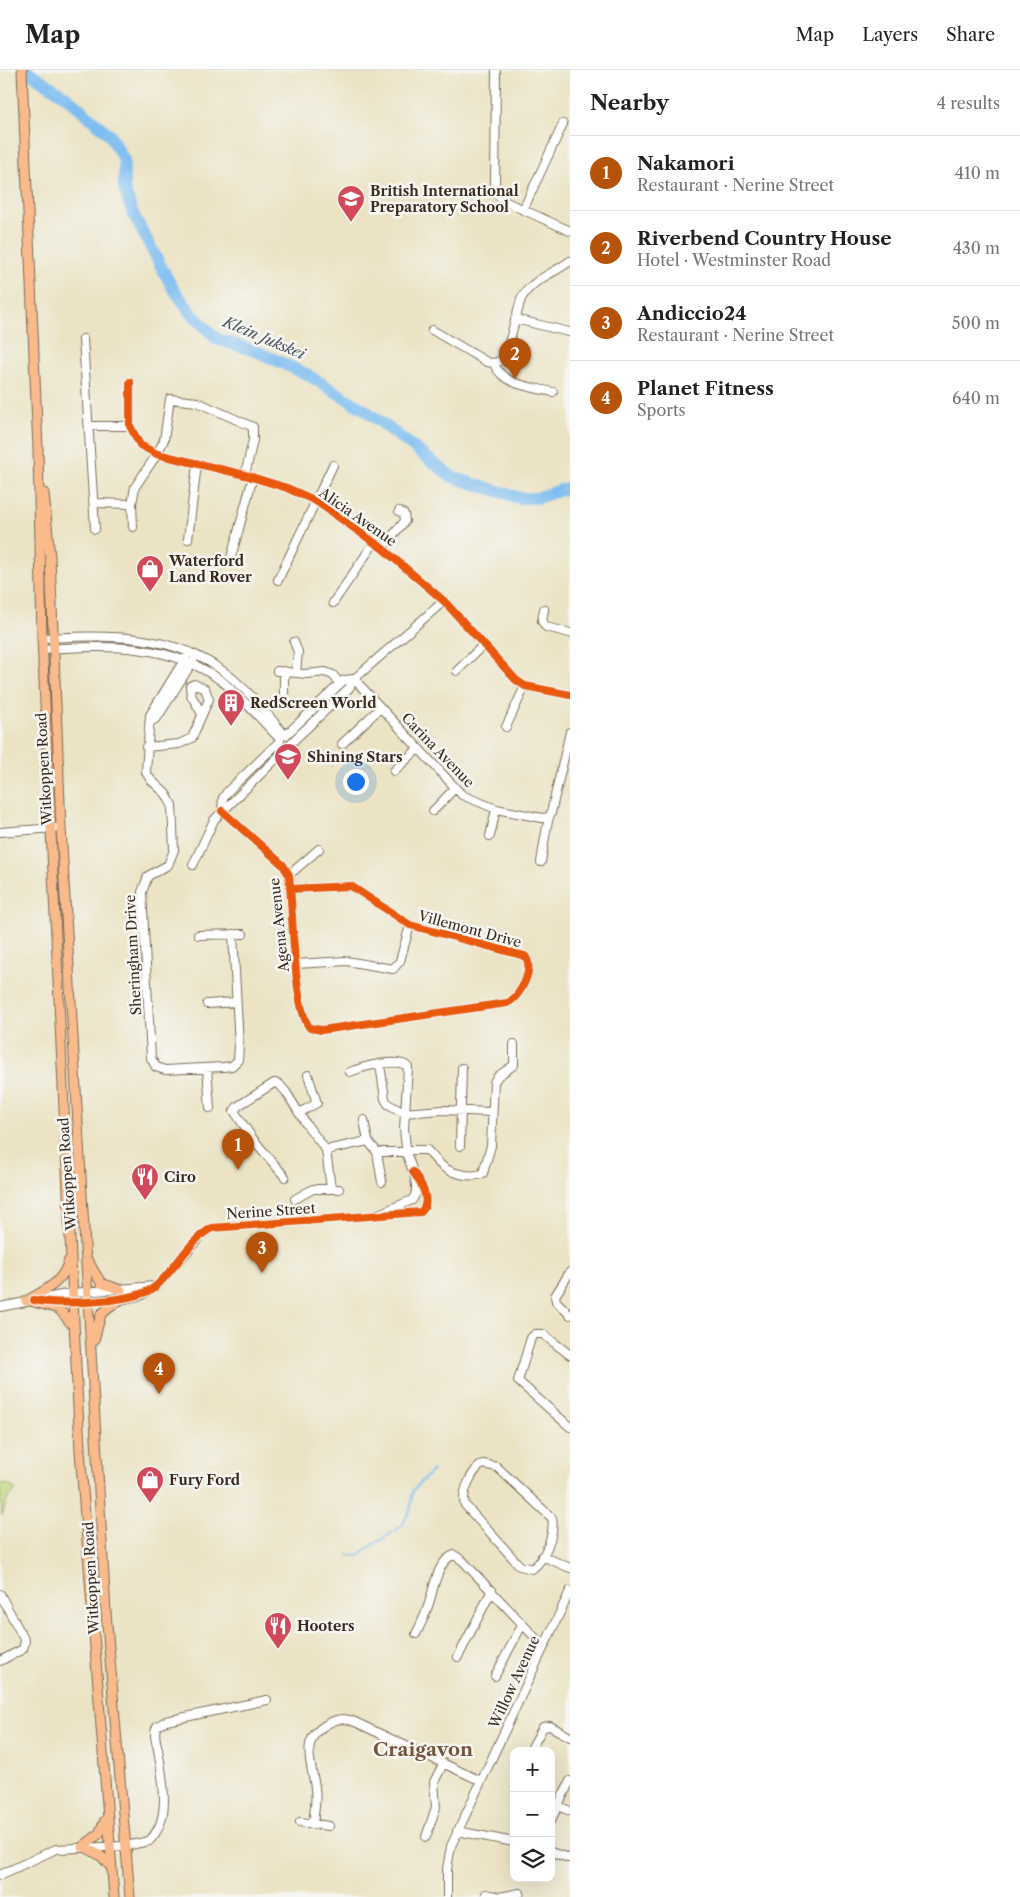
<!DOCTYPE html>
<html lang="en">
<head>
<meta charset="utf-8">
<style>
	:root { --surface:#fff; --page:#f2f2f2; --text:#222; --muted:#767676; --line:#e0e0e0; --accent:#b45309 }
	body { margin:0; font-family:"Libre Caslon Text",serif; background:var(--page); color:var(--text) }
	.controls { position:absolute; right:15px; bottom:15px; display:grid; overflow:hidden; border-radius:10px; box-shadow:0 5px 20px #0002 }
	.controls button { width:45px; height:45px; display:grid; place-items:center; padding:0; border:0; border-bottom:1px solid var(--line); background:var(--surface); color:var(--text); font:25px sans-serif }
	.you { position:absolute; left:355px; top:711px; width:18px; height:18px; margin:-12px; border:4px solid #fff; border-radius:50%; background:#1a73e8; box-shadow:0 0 0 8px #1a73e833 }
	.badge { display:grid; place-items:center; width:32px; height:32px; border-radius:50%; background:var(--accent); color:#fff; font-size:16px; font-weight:700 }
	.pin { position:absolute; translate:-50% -41px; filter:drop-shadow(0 1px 2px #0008) }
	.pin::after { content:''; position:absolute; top:26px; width:18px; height:15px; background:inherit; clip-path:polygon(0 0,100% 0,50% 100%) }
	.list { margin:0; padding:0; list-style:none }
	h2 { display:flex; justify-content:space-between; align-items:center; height:65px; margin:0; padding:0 20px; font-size:21px }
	h2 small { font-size:16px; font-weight:400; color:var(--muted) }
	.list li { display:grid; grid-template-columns:32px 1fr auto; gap:15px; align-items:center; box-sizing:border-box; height:75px; padding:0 20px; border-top:1px solid var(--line) }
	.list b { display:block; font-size:19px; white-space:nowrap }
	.list p { margin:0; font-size:16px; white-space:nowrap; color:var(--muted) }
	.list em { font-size:16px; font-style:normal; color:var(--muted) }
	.icon { flex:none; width:28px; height:28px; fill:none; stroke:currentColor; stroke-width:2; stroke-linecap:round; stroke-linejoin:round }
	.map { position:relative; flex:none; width:570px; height:1827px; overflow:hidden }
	header { display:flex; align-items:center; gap:30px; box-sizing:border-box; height:70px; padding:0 25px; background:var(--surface); border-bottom:1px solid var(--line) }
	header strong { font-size:24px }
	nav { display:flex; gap:28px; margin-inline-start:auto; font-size:18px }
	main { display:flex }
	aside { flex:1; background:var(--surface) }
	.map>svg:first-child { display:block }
	.green { fill:#bfd579; stroke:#7d804c }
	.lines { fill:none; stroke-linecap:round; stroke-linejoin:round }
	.stream { stroke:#7bbcf0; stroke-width:2 }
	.river { stroke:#7bbcf0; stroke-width:12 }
	.minor-casing { stroke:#796b58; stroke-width:10 }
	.major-casing { stroke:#796b58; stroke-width:11 }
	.minor { stroke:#fff; stroke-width:8 }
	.major { stroke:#fabb8c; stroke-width:9 }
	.cycleway-casing { stroke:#f6f6f2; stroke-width:11 }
	.cycleway { stroke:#e8590c; stroke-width:8 }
	.labels { text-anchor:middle; stroke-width:5; stroke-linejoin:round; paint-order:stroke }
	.poi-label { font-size:14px; font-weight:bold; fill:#3b2a1e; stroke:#f6f6f2; text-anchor:start }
	.street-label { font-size:14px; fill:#3b2a1e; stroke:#f6f6f2 }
	.water-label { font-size:15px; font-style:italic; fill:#4e565d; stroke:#f6f6f2 }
	.district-label { font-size:19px; font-weight:bold; fill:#74543c; stroke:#f6f6f2 }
</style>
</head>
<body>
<header>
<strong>Map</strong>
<nav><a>Map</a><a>Layers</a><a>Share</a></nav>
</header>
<main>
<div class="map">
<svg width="570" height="1827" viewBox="0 0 570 1827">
	<rect width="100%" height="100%" fill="#f6f6f2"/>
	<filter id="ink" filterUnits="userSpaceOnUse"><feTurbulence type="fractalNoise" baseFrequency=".02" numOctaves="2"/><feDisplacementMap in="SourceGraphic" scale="10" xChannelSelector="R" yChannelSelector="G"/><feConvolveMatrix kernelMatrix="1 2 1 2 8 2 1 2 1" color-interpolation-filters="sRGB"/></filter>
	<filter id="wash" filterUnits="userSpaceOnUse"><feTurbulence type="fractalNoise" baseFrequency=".0096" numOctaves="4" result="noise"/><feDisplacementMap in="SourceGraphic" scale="20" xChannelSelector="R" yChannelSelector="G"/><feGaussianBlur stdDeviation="1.12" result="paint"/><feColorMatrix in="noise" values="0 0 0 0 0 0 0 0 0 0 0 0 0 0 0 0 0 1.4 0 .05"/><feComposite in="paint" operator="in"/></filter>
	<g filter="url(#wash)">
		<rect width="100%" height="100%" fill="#ebe3c4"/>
		<path class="green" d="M0,1414l9,1 7,5 -8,8 -6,18z"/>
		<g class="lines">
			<path class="stream" d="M348,1485l11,1 6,-6 37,-24 8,-16 3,-20 20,-20"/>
			<path class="river" d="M26,0l42,28 42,37 14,25v28l9,26 39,73 20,27 25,25 41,13 50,23 57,35 87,67 68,21h17l33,-11"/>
		</g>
	</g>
	<g filter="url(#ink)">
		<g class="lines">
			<defs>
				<path id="minor" d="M496,0l-1,122 9,9 66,30
					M523,140l40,-86
					M515,249l54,13
					M432,260l55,32c10,3 16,-2 20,-12l14,-51c12,-21 31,-24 49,-38
					M83,269l12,190
					M494,294c10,22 38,23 59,28
					M130,312v44l10,19 17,9 88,21 42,13 29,13 66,47 62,53 72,79 9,6 45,9
					M89,356h41
					M94,433l38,1
					M133,457l-1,-23 3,-17 22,-33 7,-14 6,-41 27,3 56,25v13l-8,35
					M188,469l9,-75
					M382,478l23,-27 -1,-7 -5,-3
					M231,488l22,-81
					M278,510l55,-115
					M333,533l41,-60
					M544,539l-2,12 4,6 24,6
					M42,568c65,-3 131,-6 185,36 22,17 40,40 58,61
					M294,572l4,10 -2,20
					M42,579c64,-3 127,-8 181,33 21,17 38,38 57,57
					M189,582l-39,63 -4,57 4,7 16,15 6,11 2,45 -6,15 -20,11 -6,16 9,166 5,9 9,3 58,-3 9,-1 6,-6 1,-14 -6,-112
					M277,601l30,3 18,-2 8,3 7,9
					M284,601v24
					M457,601l26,-26
					M354,609l108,116 34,14 46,9 6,-1
					M150,652l7,-4 36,-57
					M506,657l19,-41
					M286,665l58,-55 10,-1
					M291,673l58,-55 5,-9 90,-78
					M342,674l38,-36
					M146,677l33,-3 13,-6 17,-39 -4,-10 -11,-5 -4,2 1,9 11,19
					M394,701l24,-22
					M222,741l61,54 6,10c4,31 4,135 21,153l12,2 185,-27c13,-5 28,-35 18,-47l-115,-31 -59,-39 -60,3
					M222,741l1,-13 4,-6 53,-51
					M433,741l21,-22
					M0,762l55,-4
					M490,766l6,-27
					M541,792c2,-10 6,-44 10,-49l19,-81
					M193,795l21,-45 74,-73
					M289,805l30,-26
					M198,865l45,-1
					M296,894l50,-3 47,8 7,-8 10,-36
					M207,934l29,-2
					M380,994l5,35 3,5 16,9 38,-3 50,2
					M207,998l3,40
					M350,1002c12,-5 48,-15 58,-5l-4,62 2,18
					M299,1043l18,-10 -9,-28
					M364,1050l4,21 9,11 5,30
					M460,1076l2,-78
					M326,1080l42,-9
					M411,1080h16c5,5 9,11 14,15 8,8 32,14 42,8l8,-27 3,-64 4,-6 16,-11v-21
					M377,1082h26
					M285,1107l-32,-38 -19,-28 4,-5 36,-23 5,1 7,8 20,32 20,26 5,39
					M295,1129l18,-10h26
					M376,1145l36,-15c10,-11 -1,-33 -5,-45
					M570,1202l-15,24 1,5 14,14
					M44,1232l76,-2 22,-5 15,-9 44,-50 11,-8 209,-16c11,-11 0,-30 -8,-40
					M0,1237l72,-14 83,-7
					M570,1285l-27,-21h-8l-4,4 -13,43 52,46
					M483,1394l14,3 55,51c3,15 -7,42 -20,51l-12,-3 -55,-61c-4,-12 7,-35 18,-41z
					M542,1486l28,12
					M0,1524l25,47 -2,8 -23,12
					M416,1564c4,-8 8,-16 11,-25 6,-14 9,-49 27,-54l8,5 82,87
					M458,1587l34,-67
					M495,1606l27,-51
					M530,1681l13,-24 7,-1 20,11
					M558,1736l12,5
					M551,1750l19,-39
					M300,1752l29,4
					M313,1754c1,-12 4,-24 2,-36 -3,-26 -17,-49 14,-65 9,-5 16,-5 26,-1l126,59
					M457,1761l57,11
					M426,1767l10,-30 -2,-25 9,-18
					M551,1782l17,6
					M0,1805l56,-26 70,-3 23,-5c24,-23 13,-63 9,-92 -2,-7 -5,-16 -1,-23l9,-5 101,-21
					M486,1824l13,3 21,-4
					M447,1827v-28l4,-23 119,-255"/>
				<path id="major" d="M22,0l16,379 4,189 38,812 34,447
					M44,423l6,64 11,271 45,784 24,285
					M88,1191l13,22 20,7
					M26,1231c19,-11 37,-18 43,-41
					M30,1231l29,8 15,18
					M94,1271l7,-27 19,-14
					M82,1777l17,-13 6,-14
					M85,1777l16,9 9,10"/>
			</defs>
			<use href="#minor" class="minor-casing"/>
			<use href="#major" class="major-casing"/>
			<use href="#minor" class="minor"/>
			<use href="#major" class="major"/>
			<defs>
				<path id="cycleway" d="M130,312v44l10,19 17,9 88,21 42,13 29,13 66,47 62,53 72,79 9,6 45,9
					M222,741l61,54 6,10c4,31 4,135 21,153l12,2 185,-27c13,-5 28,-35 18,-47l-115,-31 -59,-39 -60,3
					M34,1230c26,5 103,3 122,-14 19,-16 34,-47 56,-58l209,-16c11,-11 0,-30 -8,-40"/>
			</defs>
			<use href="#cycleway" class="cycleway-casing"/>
			<use href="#cycleway" class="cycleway"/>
		</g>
	</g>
	<defs>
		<symbol id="school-pin" viewBox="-11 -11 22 30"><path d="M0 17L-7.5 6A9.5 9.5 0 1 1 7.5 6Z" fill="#d1495b" stroke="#f6f6f2"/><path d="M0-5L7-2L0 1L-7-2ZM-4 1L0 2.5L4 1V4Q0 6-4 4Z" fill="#fff"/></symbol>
		<symbol id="shop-pin" viewBox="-11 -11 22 30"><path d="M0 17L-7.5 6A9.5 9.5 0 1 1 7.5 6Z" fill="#d1495b" stroke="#f6f6f2"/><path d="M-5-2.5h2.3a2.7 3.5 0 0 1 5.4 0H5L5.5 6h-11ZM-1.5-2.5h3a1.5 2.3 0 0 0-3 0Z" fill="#fff"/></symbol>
		<symbol id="building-pin" viewBox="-11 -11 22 30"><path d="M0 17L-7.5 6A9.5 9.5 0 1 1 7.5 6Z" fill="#d1495b" stroke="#f6f6f2"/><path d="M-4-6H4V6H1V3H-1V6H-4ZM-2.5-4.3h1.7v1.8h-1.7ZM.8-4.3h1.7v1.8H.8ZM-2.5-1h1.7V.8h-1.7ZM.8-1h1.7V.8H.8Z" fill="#fff"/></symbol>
		<symbol id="restaurant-pin" viewBox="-11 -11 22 30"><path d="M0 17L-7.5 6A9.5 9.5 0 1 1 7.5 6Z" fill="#d1495b" stroke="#f6f6f2"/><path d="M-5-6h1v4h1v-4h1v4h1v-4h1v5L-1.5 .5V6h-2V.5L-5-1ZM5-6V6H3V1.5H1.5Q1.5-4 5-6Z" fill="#fff"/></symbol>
	</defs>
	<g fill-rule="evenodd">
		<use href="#school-pin" x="335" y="113" width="32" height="43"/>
		<use href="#shop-pin" x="134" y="483" width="32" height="43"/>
		<use href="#building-pin" x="215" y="617" width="32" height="43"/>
		<use href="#school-pin" x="272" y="671" width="32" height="43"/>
		<use href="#restaurant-pin" x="129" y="1091" width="32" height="43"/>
		<use href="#shop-pin" x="134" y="1394" width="32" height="43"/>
		<use href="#restaurant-pin" x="262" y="1540" width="32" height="43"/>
	</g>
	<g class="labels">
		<g class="poi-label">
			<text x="370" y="126">British International<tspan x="370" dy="16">Preparatory School</tspan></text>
			<text x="169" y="496">Waterford<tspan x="169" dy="16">Land Rover</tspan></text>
			<text x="250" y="638">RedScreen World</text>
			<text x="307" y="692">Shining Stars</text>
			<text x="164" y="1112">Ciro</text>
			<text x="169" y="1415">Fury Ford</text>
			<text x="297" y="1561">Hooters</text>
		</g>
		<g class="street-label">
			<text transform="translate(358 447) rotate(35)" y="5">Alicia Avenue</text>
			<text transform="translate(438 680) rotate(46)" y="5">Carina Avenue</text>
			<text transform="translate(44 699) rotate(-93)" y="5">Witkoppen Road</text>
			<text transform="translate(279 855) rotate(-96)" y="5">Agena Avenue</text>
			<text transform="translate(470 859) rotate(15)" y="5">Villemont Drive</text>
			<text transform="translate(133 885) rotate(-93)" y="5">Sheringham Drive</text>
			<text transform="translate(67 1104) rotate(-94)" y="5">Witkoppen Road</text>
			<text transform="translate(271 1141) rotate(-4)" y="5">Nerine Street</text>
			<text transform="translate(91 1508) rotate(-93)" y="5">Witkoppen Road</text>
			<text transform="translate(514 1612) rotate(-65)" y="5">Willow Avenue</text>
		</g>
		<g class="water-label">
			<text transform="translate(264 268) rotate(23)" y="5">Klein Jukskei</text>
		</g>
		<g class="district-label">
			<text x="423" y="1686">Craigavon</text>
		</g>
	</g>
</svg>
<div class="controls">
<button>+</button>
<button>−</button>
<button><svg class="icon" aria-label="layers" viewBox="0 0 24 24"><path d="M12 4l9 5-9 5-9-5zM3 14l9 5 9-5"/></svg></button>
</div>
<div class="you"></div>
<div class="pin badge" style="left:238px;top:1100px">1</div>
<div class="pin badge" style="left:515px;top:309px">2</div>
<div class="pin badge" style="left:262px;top:1203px">3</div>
<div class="pin badge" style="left:159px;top:1324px">4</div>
</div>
<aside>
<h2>Nearby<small>4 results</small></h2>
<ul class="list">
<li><span class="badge">1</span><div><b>Nakamori</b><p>Restaurant · Nerine Street</p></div><em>410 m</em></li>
<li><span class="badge">2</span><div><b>Riverbend Country House</b><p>Hotel · Westminster Road</p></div><em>430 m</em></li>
<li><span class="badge">3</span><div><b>Andiccio24</b><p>Restaurant · Nerine Street</p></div><em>500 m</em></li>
<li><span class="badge">4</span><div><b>Planet Fitness</b><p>Sports</p></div><em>640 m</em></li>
</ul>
</aside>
</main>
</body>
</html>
